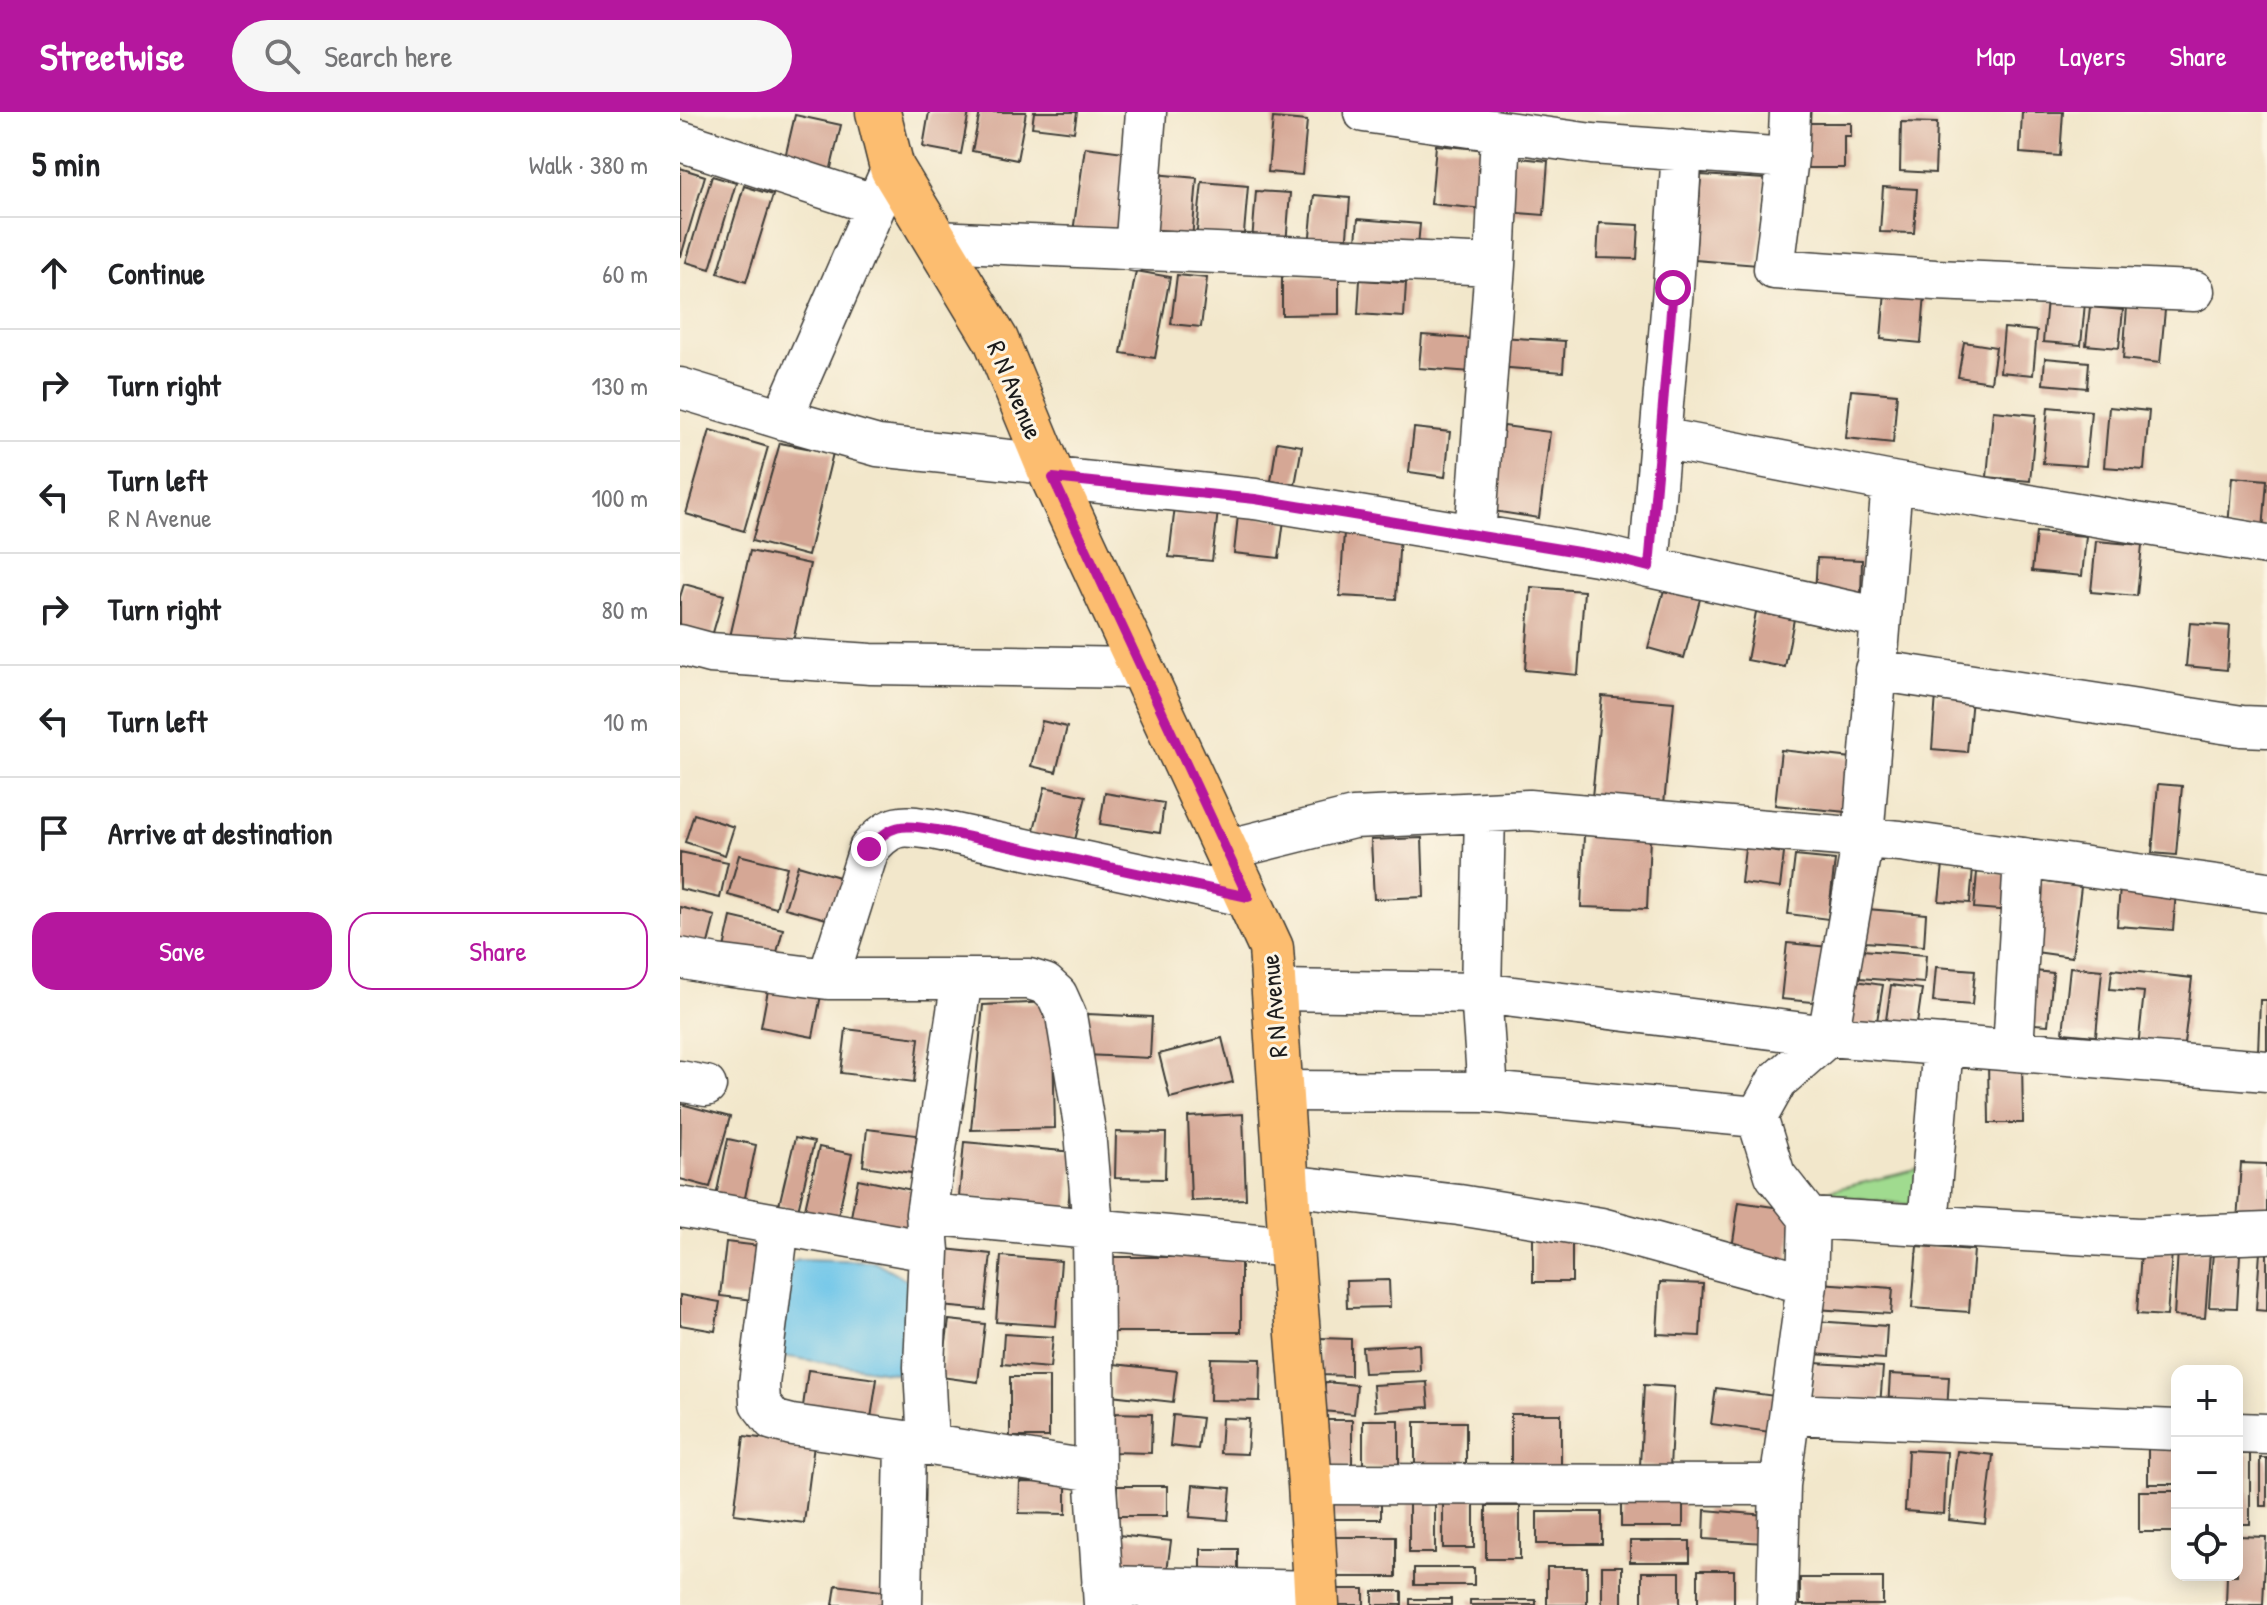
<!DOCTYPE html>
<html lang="en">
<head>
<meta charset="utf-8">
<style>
	:root { --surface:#fff; --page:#f6f6f6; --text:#202124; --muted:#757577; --line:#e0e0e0; --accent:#b5179e }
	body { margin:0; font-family:"Patrick Hand",sans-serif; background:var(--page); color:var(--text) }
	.controls { position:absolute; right:24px; bottom:24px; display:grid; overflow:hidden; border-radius:16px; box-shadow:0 4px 20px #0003 }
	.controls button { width:72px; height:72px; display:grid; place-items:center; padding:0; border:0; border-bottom:2px solid var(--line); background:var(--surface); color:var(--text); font:40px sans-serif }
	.stop { position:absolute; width:24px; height:24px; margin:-18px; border:6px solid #b5179e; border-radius:50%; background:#fff }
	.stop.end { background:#b5179e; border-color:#fff; box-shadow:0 2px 8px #0008 }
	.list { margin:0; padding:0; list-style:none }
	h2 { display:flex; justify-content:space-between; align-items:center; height:104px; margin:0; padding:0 32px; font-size:34px }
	h2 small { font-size:26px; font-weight:400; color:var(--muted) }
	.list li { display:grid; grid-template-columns:52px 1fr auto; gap:24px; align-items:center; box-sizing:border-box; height:112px; padding:0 32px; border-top:2px solid var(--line) }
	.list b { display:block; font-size:30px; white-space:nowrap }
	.list p { margin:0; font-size:26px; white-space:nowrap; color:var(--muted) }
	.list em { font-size:26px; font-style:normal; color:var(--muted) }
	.actions { display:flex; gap:16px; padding:24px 32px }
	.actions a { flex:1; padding:18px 0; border:2px solid var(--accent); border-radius:24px; text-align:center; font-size:28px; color:var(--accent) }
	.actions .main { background:var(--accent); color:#fff }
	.icon { flex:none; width:44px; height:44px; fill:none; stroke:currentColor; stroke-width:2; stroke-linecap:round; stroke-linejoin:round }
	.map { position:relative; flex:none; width:1587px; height:1493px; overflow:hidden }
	header { display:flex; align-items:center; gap:48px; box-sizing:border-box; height:112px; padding:0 40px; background:var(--accent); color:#fff }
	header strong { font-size:38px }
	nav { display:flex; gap:44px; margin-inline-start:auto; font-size:28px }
	.search { width:560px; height:72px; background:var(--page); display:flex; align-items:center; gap:20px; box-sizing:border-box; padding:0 28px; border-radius:44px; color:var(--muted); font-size:30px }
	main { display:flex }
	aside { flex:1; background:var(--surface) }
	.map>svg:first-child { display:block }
	.green { fill:#a0db8f; stroke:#5e7c56; stroke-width:2 }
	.water { fill:#6bc4e9; stroke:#447082; stroke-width:2 }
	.building { fill:#d5a795 }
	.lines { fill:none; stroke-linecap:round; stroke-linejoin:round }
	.minor-casing { stroke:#3c3a36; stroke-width:43 }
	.major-casing { stroke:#3c3a36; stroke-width:47 }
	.minor { stroke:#fff; stroke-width:40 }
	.major { stroke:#fcbd6f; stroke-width:44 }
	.route { stroke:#b5179e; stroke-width:10 }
	.labels { text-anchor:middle; stroke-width:6; stroke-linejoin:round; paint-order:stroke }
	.street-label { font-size:26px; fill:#1c1c1c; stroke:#fcf5e5 }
</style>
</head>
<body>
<header>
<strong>Streetwise</strong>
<div class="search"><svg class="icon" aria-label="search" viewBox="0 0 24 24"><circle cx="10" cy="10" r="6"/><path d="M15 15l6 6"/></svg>Search here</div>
<nav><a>Map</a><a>Layers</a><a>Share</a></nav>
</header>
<main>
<aside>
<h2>5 min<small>Walk · 380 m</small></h2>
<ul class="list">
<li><svg class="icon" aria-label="ahead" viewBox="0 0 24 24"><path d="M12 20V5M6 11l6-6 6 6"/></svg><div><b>Continue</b></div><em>60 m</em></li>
<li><svg class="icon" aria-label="right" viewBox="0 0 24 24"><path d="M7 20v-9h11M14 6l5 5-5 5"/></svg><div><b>Turn right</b></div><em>130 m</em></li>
<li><svg class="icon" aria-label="left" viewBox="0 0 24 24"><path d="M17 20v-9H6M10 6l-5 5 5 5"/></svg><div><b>Turn left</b><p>R N Avenue</p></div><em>100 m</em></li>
<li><svg class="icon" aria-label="right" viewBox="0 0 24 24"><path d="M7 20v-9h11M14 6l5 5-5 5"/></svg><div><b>Turn right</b></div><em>80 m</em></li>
<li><svg class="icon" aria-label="left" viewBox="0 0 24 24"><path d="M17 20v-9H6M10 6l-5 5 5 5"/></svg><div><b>Turn left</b></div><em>10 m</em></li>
<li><svg class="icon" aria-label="arrive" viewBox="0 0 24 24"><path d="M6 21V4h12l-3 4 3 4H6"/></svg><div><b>Arrive at destination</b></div></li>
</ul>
<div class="actions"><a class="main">Save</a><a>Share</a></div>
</aside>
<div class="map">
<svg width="1587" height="1493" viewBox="0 0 1587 1493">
	<rect width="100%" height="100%" fill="#fcf5e5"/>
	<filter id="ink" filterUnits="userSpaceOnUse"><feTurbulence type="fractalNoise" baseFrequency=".0125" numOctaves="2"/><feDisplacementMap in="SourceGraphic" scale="16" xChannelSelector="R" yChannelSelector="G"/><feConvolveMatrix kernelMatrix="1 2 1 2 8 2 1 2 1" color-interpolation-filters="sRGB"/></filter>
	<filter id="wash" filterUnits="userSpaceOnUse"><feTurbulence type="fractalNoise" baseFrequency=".006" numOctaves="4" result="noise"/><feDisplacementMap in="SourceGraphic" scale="32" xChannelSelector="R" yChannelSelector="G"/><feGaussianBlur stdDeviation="1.8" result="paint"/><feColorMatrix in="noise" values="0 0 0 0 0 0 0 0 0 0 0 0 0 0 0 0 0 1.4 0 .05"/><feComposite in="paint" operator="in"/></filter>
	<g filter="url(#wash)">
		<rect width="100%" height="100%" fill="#f2e7cb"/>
		<path class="green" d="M1256,1053l-2,43 -115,-15z"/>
		<path class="water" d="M118,1147l76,2 37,21 -10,92 -133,-20 12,-85z"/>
		<g id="blocks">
			<path class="building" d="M249,0h40l-8,42 -38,-7z
				M300,0h46l-9,48 -45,-9z
				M354,0h43l-3,20 -42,-5z
				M1342,0h41l-3,44 -40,-3z
				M115,3l46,10 -11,47 -46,-10z
				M593,6l34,3 -5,54 -34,-3z
				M1221,10l36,1 -2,50 -35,-2z
				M1122,11h49v13h-7v32h-43z
				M756,33l53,5 -5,59 -53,-5z
				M405,35l47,6 -12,86 -47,-7z
				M829,45l39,4 -4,54 -40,-3z
				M0,56l25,8 -24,80h-1z
				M474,62l43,4 -5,62 -43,-4z
				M1021,63l64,4 -7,86 -63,-5z
				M32,64l24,7 -26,86 -24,-7z
				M522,70l46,4 -5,59 -47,-5z
				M64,74l29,9 -27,87 -28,-9z
				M1203,75l34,2 -3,44 -34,-1z
				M576,79l34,2 -4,52 -34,-3z
				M634,83l36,3 -4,51 -37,-3z
				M678,107l62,5 -3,32 -62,-5z
				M919,111l40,2 -2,34 -40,-1z
				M456,159l34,6 -15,81 -34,-5z
				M497,163l30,3 -6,49 -30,-3z
				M602,164h57v38l-57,1z
				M680,168l46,3 -2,34 -46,-3z
				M1205,179l40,3 -4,49 -40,-4z
				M1367,188l38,3 -4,42 -38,-3z
				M1410,195l33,3 -4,38 -33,-3z
				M1447,195l38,3 -5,53 -37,-4z
				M1324,216l33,3 -4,44 -33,-3z
				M742,223l52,4 -2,33 -53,-4z
				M820,225l65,4 -2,31 -66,-5z
				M1284,230l32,5 -5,35 -33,-5z
				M1365,246l44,4 -2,26 -44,-4z
				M1171,278l46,4 -4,49 -47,-5z
				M1368,295l43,4 -5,55 -43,-3z
				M1429,295l40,4 -5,59 -40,-3z
				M1313,299l43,4 -6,66 -43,-4z
				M824,314l46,6 -11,86 -46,-7z
				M734,316l36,4 -5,45 -36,-5z
				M30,318l58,17 -24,84 -58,-17z
				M597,330l25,4 -7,39 -24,-4z
				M100,331l53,10 -25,103 -56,-15z
				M1552,365l35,3 -4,51 -35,-4z
				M495,394l43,5 -6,50 -43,-4z
				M558,403l46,5 -5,38 -45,-5z
				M664,420l56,3 -4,64 -56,-3z
				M1356,420l50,4 -4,40 -50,-5z
				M1416,429l46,4 -5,51 -46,-4z
				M70,439l60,13 -20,91 -61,-14z
				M1137,446l45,2 -1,38 -46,-2z
				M4,472l40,11 -12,41 -32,-9v-30z
				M851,475l53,4 -6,84 -53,-5z
				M984,478l36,9 -16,59 -36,-10z
				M1076,500l38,7 -9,48 -38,-7z
				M1510,511l40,3 -3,44 -41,-4z
				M1256,583l36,3 -5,54 -35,-3z
				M922,584l72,6 -10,102 -72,-7z
				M362,609l25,6 -11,45 -25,-6z
				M1101,638l71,8 -6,54 -71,-7z
				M1478,672l24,2 -6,69 -24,-2z
				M365,675l41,9 -15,60 -41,-11z
				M425,681l59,10 -4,30 -60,-9z
				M14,702l40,13 -9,28 -40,-13z
				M904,723l66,2 -3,72 -66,-2z
				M742,726l2,59 -50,2 -3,-59z
				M1065,736l39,5 -4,35 -39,-5z
				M0,740l48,10 -8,36 -40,-9z
				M59,743l48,12 -11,41 -48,-13z
				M1115,744l40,4 -7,59 -40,-5z
				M118,753l48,14 -12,42 -49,-13z
				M1263,753l30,3 -3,35 -31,-2z
				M1297,760l38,3 -4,36 -37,-3z
				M1352,768l49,7 -9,70 -50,-7z
				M1440,775l56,4 -3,39 -56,-4z
				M0,795l35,9 -9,35 -26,-7z
				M1187,797l59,5 -2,32 -59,-4z
				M51,805l52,12 -8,31 -51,-12z
				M1107,831l42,4 -6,56 -42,-4z
				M1182,838l64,5 -2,28 -64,-5z
				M1256,855l39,3 -3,35 -39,-3z
				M1390,855l32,3 -6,66 -33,-3z
				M1432,857l80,9 -9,74 -45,-5 6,-55 -34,-3z
				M1345,858l28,3 -5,52 -28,-2z
				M1175,869l28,4 -10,60 -28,-4z
				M89,873l52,10 -8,42 -52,-10z
				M1211,873l31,4 -7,49 -31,-4z
				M1580,888h7v53h-9z
				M372,890l3,126 -84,2 12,-125z
				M407,902l65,3 -2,41 -65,-3z
				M166,917l73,9 -5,44 -73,-9z
				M542,926l11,44 -63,16 -11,-44z
				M1342,947l1,64h-34l-1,-63z
				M1,992l49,13 -20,70 -30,-8z
				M563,1002l3,85 -55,2 -3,-84z
				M187,1017l50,6 -5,38 -49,-7z
				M436,1020l50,1 -1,46 -50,-1z
				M115,1026l19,4 -16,68 -19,-5z
				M48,1027l28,6 -13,62 -28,-6z
				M284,1030l110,10 -6,55 -109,-10z
				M139,1035l33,7 -15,66 -33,-7z
				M1561,1051l26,1v60l-30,-2z
				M178,1067l59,12 -8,43 -59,-12z
				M1059,1090l56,8 -8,53 -56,-8z
				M853,1124h39v46h-39z
				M46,1130l34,4 -7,54 -33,-4z
				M1237,1134l57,4 -5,62 -57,-4z
				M255,1136l56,6 -6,56 -55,-5z
				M1461,1138l31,2 -5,64 -30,-2z
				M1498,1138l32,2 -5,66 -31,-2z
				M1533,1140l27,2 -3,54 -28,-1z
				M1580,1140h7v59l-11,-1z
				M321,1144l60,5 -5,65 -60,-4z
				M428,1145h133v75h-133z
				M709,1168l1,27 -43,1 -1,-27z
				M980,1170l43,2 -3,52 -43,-2z
				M1138,1171l75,5 -2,26 -75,-5z
				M0,1183l40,7 -5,29 -35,-6z
				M269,1208l36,4 -7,58 -37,-5z
				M1135,1209l72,5 -2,33 -72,-5z
				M324,1222l49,3 -3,31 -48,-4z
				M640,1226l31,1v37l-31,-1z
				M739,1232l1,27 -56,2 -2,-26z
				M531,1246l50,1 -1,42 -50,-1z
				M1134,1251l69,4 -3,39 -68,-5z
				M434,1252l63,7 -4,31 -62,-7z
				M128,1258l69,9 -8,52 -68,-10z
				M1210,1262l59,3 -2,35 -59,-3z
				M330,1265h39v60h-39z
				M645,1270l32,3 -3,29 -31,-3z
				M747,1270l2,25 -54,4 -2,-26z
				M964,1273l30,2 -4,81 -30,-2z
				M1036,1276l59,8 -5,36 -59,-8z
				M431,1301l41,1 -1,39 -41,-1z
				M831,1302h50v55h-50z
				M493,1303l29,3 -4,31 -28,-3z
				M542,1306l27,1 -2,35 -27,-1z
				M639,1308h33v47h-33z
				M683,1308h36v47h-36z
				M735,1310h51v49h-51z
				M64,1324l70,9 -10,78 -70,-9z
				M1468,1337h29v35h-29z
				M1228,1338l39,2 -3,62 -39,-3z
				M1277,1339l36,4 -8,69 -36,-4z
				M1557,1342h13v70h-13z
				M1580,1346h7v48h-7z
				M340,1370l46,1v31l-47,-1z
				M513,1373l38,3 -3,32 -38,-3z
				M437,1374h50v30h-50z
				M1459,1379h38v41h-38z
				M729,1383h26v58h-26z
				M646,1385h55v22h-55z
				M763,1385h31v51h-31z
				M941,1386h62v29h-62z
				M806,1394h34v53h-34z
				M1025,1398l61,5 -2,28 -60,-4z
				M857,1400h65v32h-65z
				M438,1423l53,6 -4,30 -53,-6z
				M1557,1424l29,1 -3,68h-37l1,-30h10z
				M646,1425h70v40h-70z
				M950,1429h60v21h-60z
				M521,1437h37v27h-37z
				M922,1454h20v39h-20z
				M867,1455h40v38h-40z
				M734,1456h60v17h-60z
				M1018,1458h36v35h-36z
				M962,1460h38v33h-38z
				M1120,1466h83v27h-83z
				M156,1473l61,8 -1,12h-63z
				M648,1477h36v16h-36z
				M693,1479h29v14h-29z
				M730,1487h41v6h-41z
				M790,1488h66v5h-66z"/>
		</g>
	</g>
	<g filter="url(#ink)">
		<use href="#blocks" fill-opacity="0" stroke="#3c3a36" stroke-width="2"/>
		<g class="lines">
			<defs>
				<path id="minor" d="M684,0l228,32 196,14 2,-46
					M0,29l196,64
					M1108,46l-14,111 161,11 259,11
					M212,56l-110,251 96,27 169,18
					M256,129l559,24 6,-133
					M455,139l11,-139
					M0,276l102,31
					M980,326l232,44 375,63
					M373,366l202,21 354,58 40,10 24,-279 9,-138
					M795,423l20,-270
					M969,455l232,51
					M0,533l30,8 161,11 270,4
					M1195,558l367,56 25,1
					M805,700l-4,181 7,99
					M546,738l127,-32 176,-8 371,31 367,51
					M0,846l36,7 112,14h201l16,5 12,11 9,20 19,116 8,97 2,243 9,134
					M148,867l41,-130c23,-28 35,-24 68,-19l311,67
					M594,878l207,3 347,43 439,35
					M1333,938l11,-192
					M0,969l26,5
					M601,979l207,1 269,25
					M607,1073l172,20 142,23 206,56
					M0,1095l249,44
					M246,1102l365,33
					M1129,1106l330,20 128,-5
					M99,1113l-20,159 1,19 13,17 19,5 113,16 190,30
					M1248,1113l15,-180
					M1111,1302l386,16
					M1557,1321l30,1
					M248,1332l-4,-77 5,-116 -3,-37 36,-235
					M630,1372l470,1
					M422,1474l215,5
					M222,1493l3,-164
					M1097,1493l3,-120 27,-201 2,-66 -34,-43 -18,-58 20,-36 51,-45 35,-198 29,-356"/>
				<path id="major" d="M198,0l14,56 104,172 57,138 218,470 20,299 19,237 7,121"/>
			</defs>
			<use href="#minor" class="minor-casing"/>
			<use href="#major" class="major-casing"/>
			<use href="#minor" class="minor"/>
			<use href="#major" class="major"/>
		</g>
	</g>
	<g class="lines" filter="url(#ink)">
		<path class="route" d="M189,737c23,-28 35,-24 68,-19l311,67 -195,-419 202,21 354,58 40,10 24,-279"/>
	</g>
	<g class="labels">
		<g class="street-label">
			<text transform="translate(335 278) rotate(67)" y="9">R N Avenue</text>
			<text transform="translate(594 894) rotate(-95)" y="9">R N Avenue</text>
		</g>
	</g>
</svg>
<div class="controls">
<button>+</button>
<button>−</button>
<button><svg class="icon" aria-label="locate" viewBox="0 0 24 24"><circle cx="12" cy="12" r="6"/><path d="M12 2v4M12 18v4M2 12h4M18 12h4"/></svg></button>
</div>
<div class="stop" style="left:993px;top:176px"></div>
<div class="stop end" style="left:189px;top:737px"></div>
</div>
</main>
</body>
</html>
